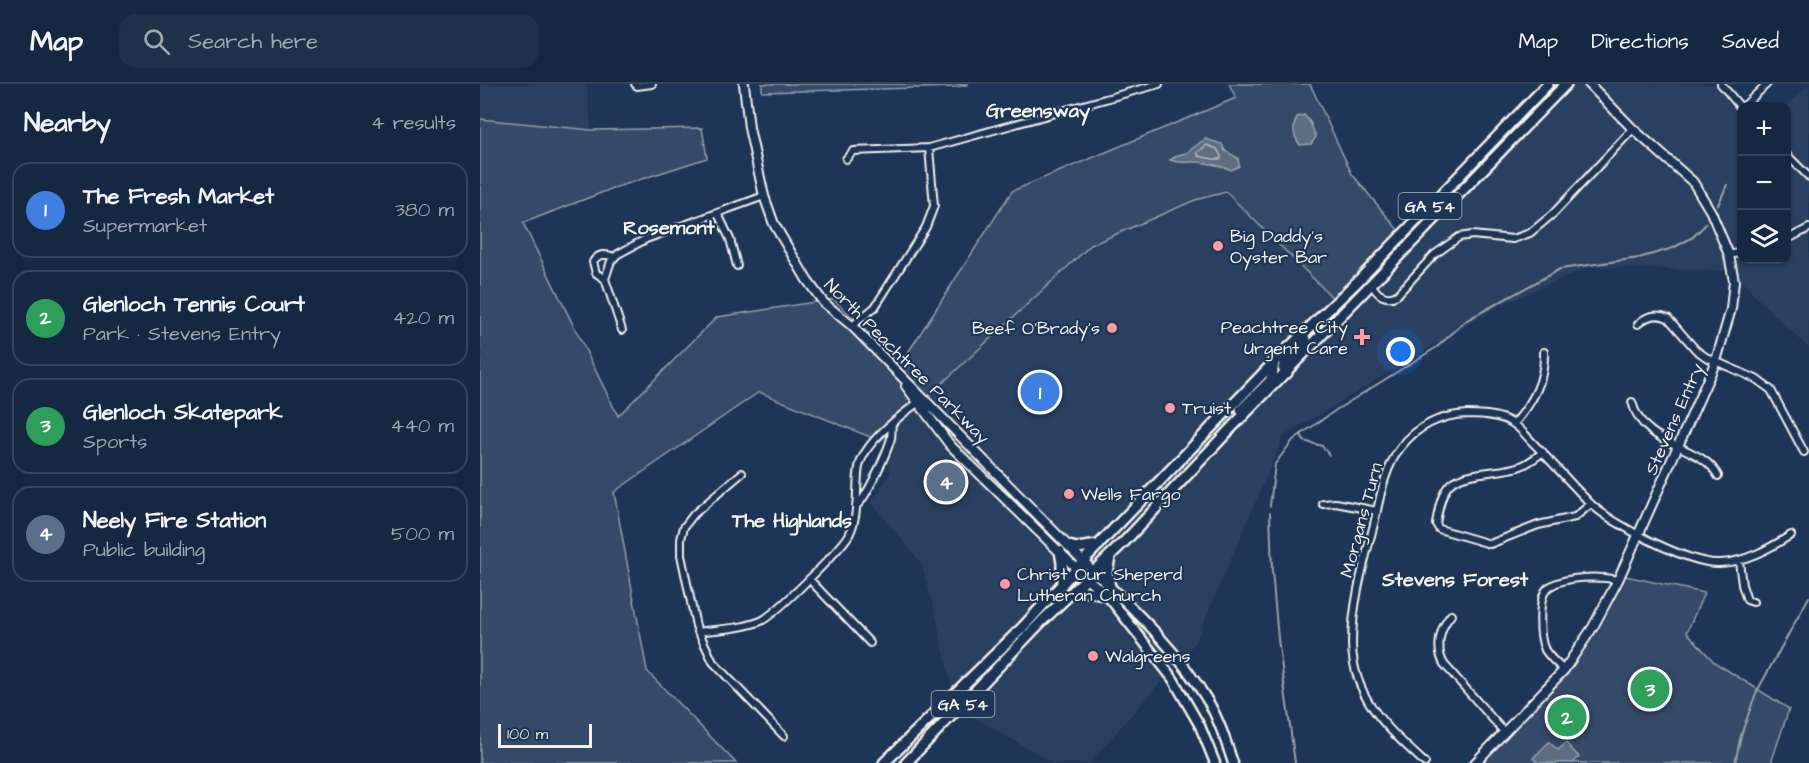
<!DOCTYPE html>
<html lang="en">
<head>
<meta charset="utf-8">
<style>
	:root { --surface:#162841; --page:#1f3048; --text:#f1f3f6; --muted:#9ea6b1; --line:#35445a; --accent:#1a73e8 }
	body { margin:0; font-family:"Architects Daughter",sans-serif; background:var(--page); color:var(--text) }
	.controls { position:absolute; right:18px; top:18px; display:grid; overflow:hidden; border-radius:12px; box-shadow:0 2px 4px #0004 }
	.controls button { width:54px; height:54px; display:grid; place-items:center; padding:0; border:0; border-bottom:2px solid var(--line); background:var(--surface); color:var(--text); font:30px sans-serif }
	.scale { position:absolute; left:18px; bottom:15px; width:94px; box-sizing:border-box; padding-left:6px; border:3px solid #f4f1e8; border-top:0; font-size:16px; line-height:21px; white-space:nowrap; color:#f4f1e8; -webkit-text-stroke:4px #1d3557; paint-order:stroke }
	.you { position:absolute; left:921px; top:268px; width:21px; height:21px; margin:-15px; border:4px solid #fff; border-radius:50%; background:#1a73e8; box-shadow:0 0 0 9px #1a73e833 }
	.badge { display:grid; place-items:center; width:39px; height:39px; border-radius:50%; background:var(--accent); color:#fff; font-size:20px; font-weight:700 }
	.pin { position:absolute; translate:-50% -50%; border:3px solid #fff; box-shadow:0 2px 6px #0006 }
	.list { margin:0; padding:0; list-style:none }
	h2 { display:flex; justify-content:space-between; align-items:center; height:78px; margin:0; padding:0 24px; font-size:26px }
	h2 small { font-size:20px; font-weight:400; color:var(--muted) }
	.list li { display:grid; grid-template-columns:39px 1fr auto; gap:18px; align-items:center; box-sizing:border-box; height:96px; margin:0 12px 12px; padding:0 12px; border:2px solid var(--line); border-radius:18px }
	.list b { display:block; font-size:22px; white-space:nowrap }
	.list p { margin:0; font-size:20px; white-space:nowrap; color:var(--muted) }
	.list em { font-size:20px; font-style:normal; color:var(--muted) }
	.icon { flex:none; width:33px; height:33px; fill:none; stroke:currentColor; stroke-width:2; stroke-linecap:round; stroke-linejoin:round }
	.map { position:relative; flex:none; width:1329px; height:679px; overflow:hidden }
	header { display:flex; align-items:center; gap:36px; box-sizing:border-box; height:84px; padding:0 30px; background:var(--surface); border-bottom:2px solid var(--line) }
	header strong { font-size:28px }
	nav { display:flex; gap:33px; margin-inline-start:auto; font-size:21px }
	.search { width:420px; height:54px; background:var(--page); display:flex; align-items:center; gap:15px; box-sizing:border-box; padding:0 21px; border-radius:18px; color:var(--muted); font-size:22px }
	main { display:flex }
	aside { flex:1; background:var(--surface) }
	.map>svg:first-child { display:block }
	.built { fill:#2a4060 }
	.green { fill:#354a67; stroke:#949ea8; stroke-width:1.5 }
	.water { fill:#5e6d82; stroke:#9aa2ab; stroke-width:1.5 }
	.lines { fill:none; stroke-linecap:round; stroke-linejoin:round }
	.shore { stroke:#b8bcbf; stroke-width:1.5 }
	.stream { stroke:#9aa2ab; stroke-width:2 }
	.minor-casing { stroke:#f4f1e8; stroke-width:10 }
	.tertiary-casing { stroke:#f4f1e8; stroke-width:12 }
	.secondary-casing { stroke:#f4f1e8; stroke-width:13 }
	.primary-casing { stroke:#f4f1e8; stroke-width:14 }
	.minor { stroke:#1d3557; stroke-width:6 }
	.tertiary { stroke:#1d3557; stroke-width:8 }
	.secondary { stroke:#1d3557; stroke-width:8 }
	.primary { stroke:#1d3557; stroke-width:9 }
	.poi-dot { fill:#ff9aa2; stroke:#1d3557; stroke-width:2 }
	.labels { text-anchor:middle; stroke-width:4.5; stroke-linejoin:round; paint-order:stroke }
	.shield { fill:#1d3557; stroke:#b4b9bc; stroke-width:1.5 }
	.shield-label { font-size:16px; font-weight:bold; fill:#f4f1e8 }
	.poi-label { font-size:18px; fill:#f4f1e8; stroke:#1d3557; text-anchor:start }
	.street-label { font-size:18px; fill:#f4f1e8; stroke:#1d3557 }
	.neighbourhood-label { font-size:20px; font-weight:bold; fill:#f4f1e8; stroke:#1d3557 }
</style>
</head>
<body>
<header>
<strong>Map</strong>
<div class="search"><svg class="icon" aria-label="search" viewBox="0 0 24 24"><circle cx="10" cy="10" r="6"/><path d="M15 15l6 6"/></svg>Search here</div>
<nav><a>Map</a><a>Directions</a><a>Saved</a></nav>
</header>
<main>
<aside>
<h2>Nearby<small>4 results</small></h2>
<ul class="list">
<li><span class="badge" style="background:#3f7fe0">1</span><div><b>The Fresh Market</b><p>Supermarket</p></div><em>380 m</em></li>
<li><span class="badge" style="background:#2e9e5b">2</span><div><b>Glenloch Tennis Court</b><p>Park · Stevens Entry</p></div><em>420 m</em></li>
<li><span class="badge" style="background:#2e9e5b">3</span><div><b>Glenloch Skatepark</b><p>Sports</p></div><em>440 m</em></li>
<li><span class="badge" style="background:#5c6f8a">4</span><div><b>Neely Fire Station</b><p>Public building</p></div><em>500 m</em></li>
</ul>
</aside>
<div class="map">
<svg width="1329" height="679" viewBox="0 0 1329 679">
	<rect width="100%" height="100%" fill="#1d3557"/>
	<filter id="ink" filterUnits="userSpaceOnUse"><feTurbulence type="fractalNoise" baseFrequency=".0167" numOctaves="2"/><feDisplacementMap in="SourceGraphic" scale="12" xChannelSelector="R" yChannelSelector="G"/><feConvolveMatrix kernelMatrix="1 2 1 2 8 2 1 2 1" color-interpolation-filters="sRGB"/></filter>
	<g filter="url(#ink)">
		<path class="built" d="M0,0h107l4,46 -111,-11z
			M1075,0h165l-2,2 23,21 1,153h44v-154l23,-22v264l-54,-52 -23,-25 -143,-4 -88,38 -217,131 -89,207 -106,120h-36l-97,-56 -22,-100 -13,-44 -50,-61 20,-29 -11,-32 211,-196 104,-45 31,-8 111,110 62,-71 87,-88z"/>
		<path class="green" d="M282,0h207l-12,3 -195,5z
			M749,0h81l42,90 47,57 -62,71 -111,-110 -31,8 -104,45 -211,196 -121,-49 -145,100 33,179 89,92h-256v-644l111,11 111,-2 5,30 -93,30 -91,35 95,193 99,-99 117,-18 66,66 112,-174 224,-93z
			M1141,491l83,18 -17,39 27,30 75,47 -18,54h-303l92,-88z"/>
		<path class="water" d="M824,31l6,7 6,15 -5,7 -11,1c-7,-10 -8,-17 -3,-28z
			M725,55l17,5 3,7 13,7 1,8 -8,4c-8,-4 -27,-8 -36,-8 -10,0 -14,2 -25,-2l8,-5 8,-2z
			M1069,658l9,8 8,-7 13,14 -6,6h-35l-5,-5z"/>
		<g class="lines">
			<path class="shore" d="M727,61l10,4 4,7v3h-8l-15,-3v-4z"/>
			<path class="stream" d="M1238,121l9,-20
				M821,350l3,7 18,5 7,9
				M790,422l5,-42 18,-24 43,-30 101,-63 30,-27 93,-51 79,-11 34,-10 20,-11 13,-13
				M790,429l2,58 6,68 17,124
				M1255,679l6,-28 15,-42 53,-96"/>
			<defs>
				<path id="minor" d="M155,0l2,2 15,-2
					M1241,0l21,25
					M1264,22l23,-22
					M1306,70l23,23
					M366,75l7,-8 76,-3 230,-64
					M238,130l12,25 7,27
					M1306,156l23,-12
					M1249,171l13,-3
					M125,195l-9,-6 -3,-11c5,-9 13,-8 22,-5
					M892,200c4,10 14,17 25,11l37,-40 25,-18 13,-2 41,4 17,-6 23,-19 80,-85
					M1158,240c8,-8 19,-11 30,-6l28,32 10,7 50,22 15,11 33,62
					M372,242l23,-19 51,-80 8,-21 -5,-58
					M142,246l-17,-51 6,-18 7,-7 28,-15 118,-43
					M1152,318c12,47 70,41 86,74
					M1034,340c19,-22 31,-43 30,-72
					M1063,368c-8,6 -15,12 -25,15 -18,6 -54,4 -68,17 -9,9 -12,28 -14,40l3,5 51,15 48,-19 37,-8 16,-13
					M262,389l-48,41 -10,13 -3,12v16l15,71 17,36 71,74
					M843,420l13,-1 41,8
					M376,422c10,-6 32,-56 35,-68 1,-5 0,-10 1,-15
					M1259,477l3,24 5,15 6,2
					M329,495l61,64
					M971,531c-11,13 -16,33 -7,49l61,69
					M218,548c21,-3 43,-3 63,-11 15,-7 79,-71 88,-86 11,-21 6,-46 10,-68 6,-26 41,-51 61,-66
					M1084,586c-7,-6 -14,-12 -19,-20 -6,-12 -8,-55 4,-63 16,-11 51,-11 69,-7
					M945,679c-37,-34 -72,-64 -73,-119 0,-41 12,-81 22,-120 6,-26 10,-55 27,-77 16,-21 40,-32 66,-33 16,0 35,1 48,11 7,5 13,13 19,19 19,19 37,40 56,59 21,21 101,62 130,60 26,-1 50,-15 71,-28"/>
				<path id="tertiary" d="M264,0l5,44 15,68 10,28 33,56 16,22 29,24 231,235
					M426,302l44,59 126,123
					M995,679l89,-93 29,-43 25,-47 98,-219 15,-52 3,-28 -5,-26 -18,-43 -18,-30 -60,-53 -44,-45"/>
				<path id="secondary" d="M603,477c45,43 94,87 126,142 11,19 17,39 24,60
					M596,484l35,32 62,79 27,47 15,37"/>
				<path id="primary" d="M807,289l-4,-5 1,-4 22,-25
					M761,326l29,-29 2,-5 2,-14
					M589,462l8,2 22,-3
					M580,467l2,12v22
					M630,473l-3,15 3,15
					M592,510l12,-3 21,4
					M404,679l139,-136 60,-66 191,-199 84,-81 190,-197
					M426,679l135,-141 84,-81 108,-115 333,-342"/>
			</defs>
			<use href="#minor" class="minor-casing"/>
			<use href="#tertiary" class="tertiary-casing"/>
			<use href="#secondary" class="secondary-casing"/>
			<use href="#primary" class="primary-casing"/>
			<use href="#minor" class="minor"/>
			<use href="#tertiary" class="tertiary"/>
			<use href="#secondary" class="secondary"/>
			<use href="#primary" class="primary"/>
		</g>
	</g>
	<g class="poi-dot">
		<circle cx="738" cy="162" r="6"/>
		<circle cx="632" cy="244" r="6"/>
		<path d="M879 244h6v6h6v6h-6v6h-6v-6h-6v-6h6z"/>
		<circle cx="690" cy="324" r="6"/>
		<circle cx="589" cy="410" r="6"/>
		<circle cx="525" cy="500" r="6"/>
		<circle cx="613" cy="572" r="6"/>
	</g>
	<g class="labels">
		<g class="shield">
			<rect x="918.5" y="109" width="63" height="26" rx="4.5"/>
			<rect x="451.5" y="607" width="63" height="26" rx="4.5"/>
		</g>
		<g class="shield-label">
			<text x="950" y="128">GA 54</text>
			<text x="483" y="626">GA 54</text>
		</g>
		<g class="poi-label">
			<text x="750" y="158">Big Daddy's<tspan x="750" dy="21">Oyster Bar</tspan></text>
			<text x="868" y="249" text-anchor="end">Peachtree City<tspan x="868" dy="21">Urgent Care</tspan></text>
			<text x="620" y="250" text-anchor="end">Beef O'Brady's</text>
			<text x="702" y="330">Truist</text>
			<text x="601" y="416">Wells Fargo</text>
			<text x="537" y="496">Christ Our Sheperd<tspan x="537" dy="21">Lutheran Church</tspan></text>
			<text x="625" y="578">Walgreens</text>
		</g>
		<g class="street-label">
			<text transform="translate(427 277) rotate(45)" y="6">North Peachtree Parkway</text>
			<text transform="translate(1194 335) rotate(-66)" y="6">Stevens Entry</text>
			<text transform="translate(881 436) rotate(-75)" y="6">Morgans Turn</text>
		</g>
		<g class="neighbourhood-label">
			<text x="558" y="33">Greensway</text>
			<text x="189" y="150">Rosemont</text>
			<text x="312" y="443">The Highlands</text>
			<text x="975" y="502">Stevens Forest</text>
		</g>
	</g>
</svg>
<div class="controls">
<button>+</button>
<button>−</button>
<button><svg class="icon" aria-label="layers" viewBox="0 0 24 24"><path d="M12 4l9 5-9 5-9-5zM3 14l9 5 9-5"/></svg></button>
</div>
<div class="scale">100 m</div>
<div class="you"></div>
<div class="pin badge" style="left:560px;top:308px;background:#3f7fe0">1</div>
<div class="pin badge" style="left:1087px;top:633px;background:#2e9e5b">2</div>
<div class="pin badge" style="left:1170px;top:605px;background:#2e9e5b">3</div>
<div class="pin badge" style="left:466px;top:398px;background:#5c6f8a">4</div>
</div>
</main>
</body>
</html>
